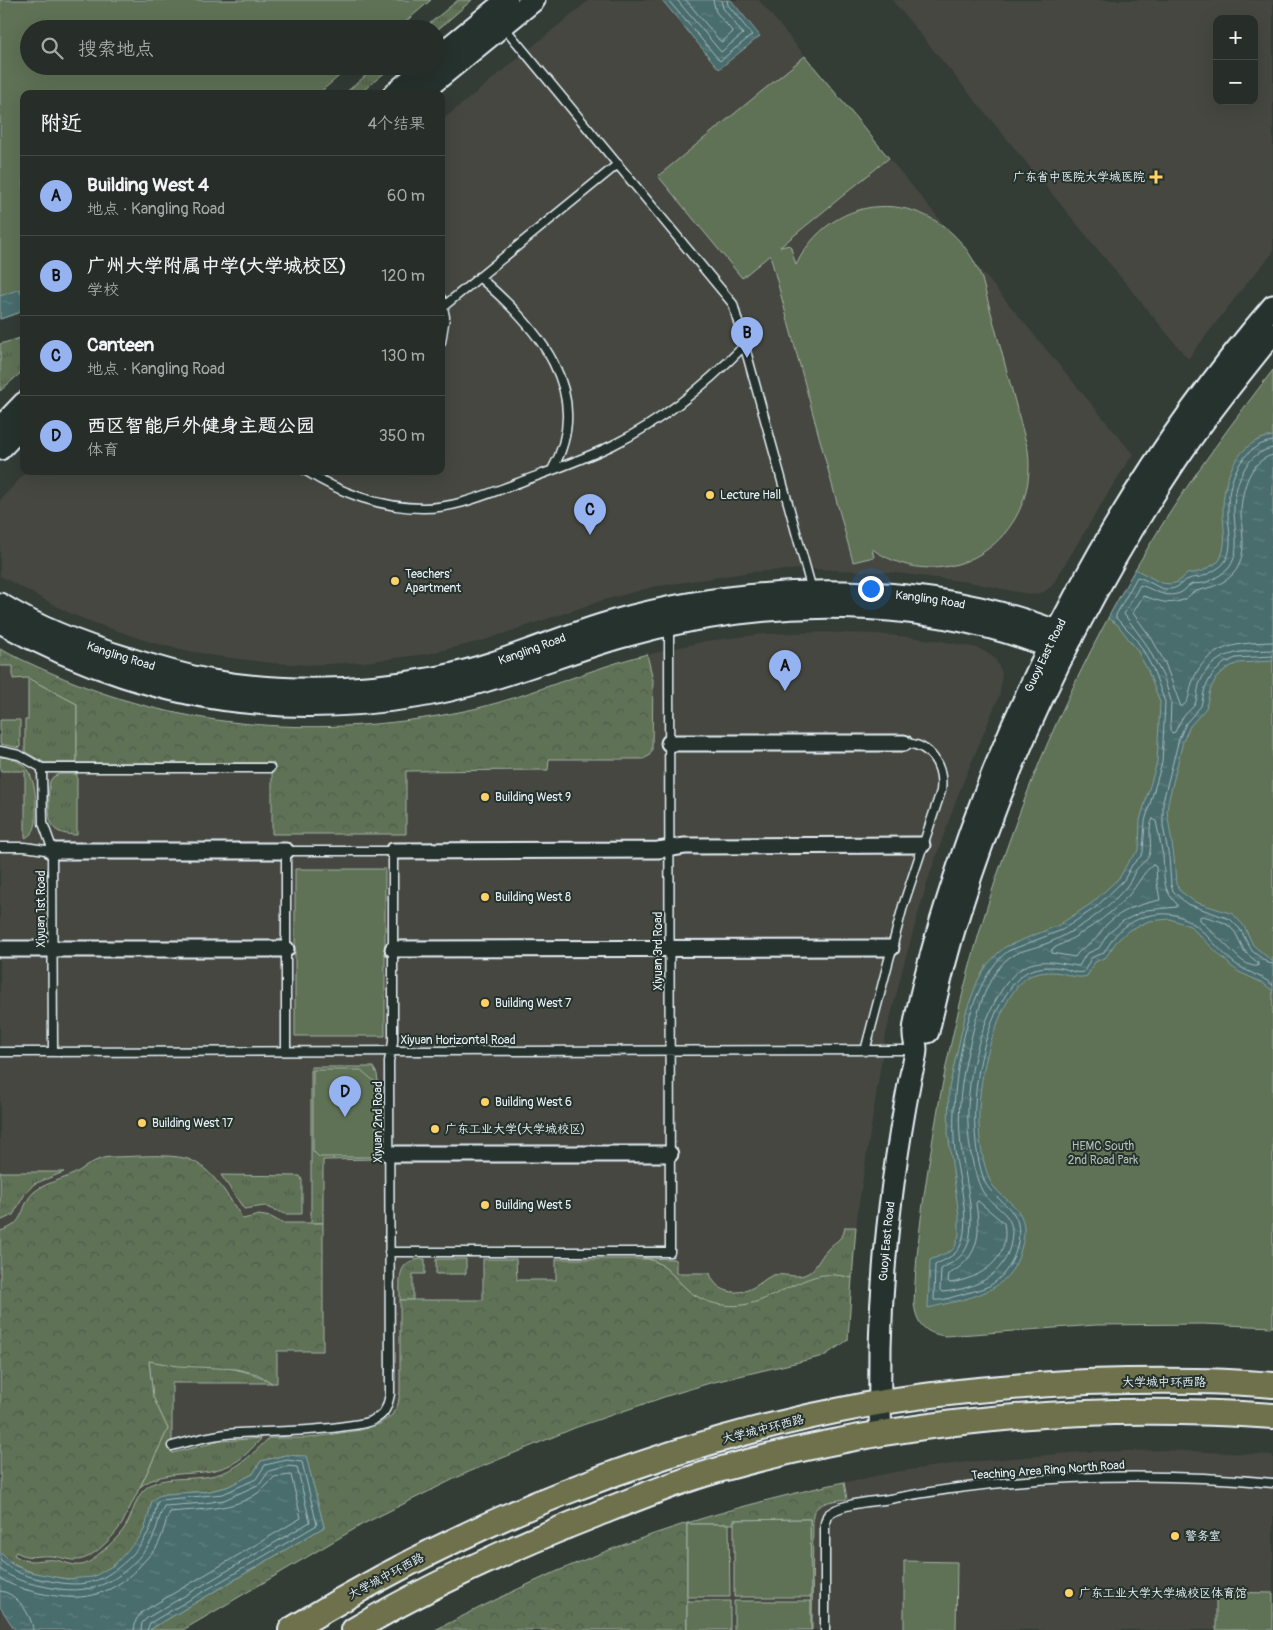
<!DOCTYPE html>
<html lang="zh">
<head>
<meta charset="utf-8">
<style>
	:root { --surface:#272d28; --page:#333934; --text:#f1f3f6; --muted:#a4a8a8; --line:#434945; --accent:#95b2f1 }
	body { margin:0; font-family:Pangolin,"LXGW WenKai TC",sans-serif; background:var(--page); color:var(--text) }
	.controls { position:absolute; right:15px; top:15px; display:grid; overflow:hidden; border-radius:10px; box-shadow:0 5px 20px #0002 }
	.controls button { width:45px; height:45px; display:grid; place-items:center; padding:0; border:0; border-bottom:1px solid var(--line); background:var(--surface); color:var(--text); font:25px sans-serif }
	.you { position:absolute; left:870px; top:588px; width:18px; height:18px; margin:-12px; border:4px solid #fff; border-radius:50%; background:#1a73e8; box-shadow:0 0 0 8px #1a73e833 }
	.badge { display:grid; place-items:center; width:32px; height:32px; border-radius:50%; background:var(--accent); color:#111; font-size:16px; font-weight:700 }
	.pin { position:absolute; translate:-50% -41px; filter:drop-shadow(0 1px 2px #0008) }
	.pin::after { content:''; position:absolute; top:26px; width:18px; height:15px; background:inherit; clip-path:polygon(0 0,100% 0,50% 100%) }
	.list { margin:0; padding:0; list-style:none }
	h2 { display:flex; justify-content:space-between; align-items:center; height:65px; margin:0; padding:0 20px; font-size:21px }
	h2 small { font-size:16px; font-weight:400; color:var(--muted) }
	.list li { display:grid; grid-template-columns:32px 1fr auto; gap:15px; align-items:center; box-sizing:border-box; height:80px; padding:0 20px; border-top:1px solid var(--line) }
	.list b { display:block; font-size:19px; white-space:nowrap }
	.list p { margin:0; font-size:16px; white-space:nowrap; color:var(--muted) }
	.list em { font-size:16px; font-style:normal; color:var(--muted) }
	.icon { flex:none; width:28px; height:28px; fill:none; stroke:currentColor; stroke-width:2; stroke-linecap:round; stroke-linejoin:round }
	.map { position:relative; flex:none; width:1273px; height:1630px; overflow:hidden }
	.search { position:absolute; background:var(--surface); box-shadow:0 5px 20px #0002; left:20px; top:20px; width:425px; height:55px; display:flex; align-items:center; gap:12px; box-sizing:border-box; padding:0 18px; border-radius:28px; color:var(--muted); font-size:19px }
	.panel { position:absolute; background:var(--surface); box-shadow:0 5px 20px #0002; left:20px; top:90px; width:425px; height:385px; border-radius:10px }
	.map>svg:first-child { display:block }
	.built { fill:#444640; fill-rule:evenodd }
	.grass { fill:url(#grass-tufts); stroke:#a4b2a6 }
	.forest { fill:url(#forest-crowns); stroke:#a4b2a6 }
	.park { fill:#5f7254; stroke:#a4b2a6 }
	.water { fill:url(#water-ripples); stroke:#88a1a4 }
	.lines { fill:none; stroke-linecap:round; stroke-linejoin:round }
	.shore { stroke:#a8bcc0; stroke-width:1 }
	.lane-casing { stroke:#e8f1f8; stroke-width:11 }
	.street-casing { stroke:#e8f1f8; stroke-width:19 }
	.secondary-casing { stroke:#e8f1f8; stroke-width:25 }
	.primary-casing { stroke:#e8f1f8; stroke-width:28 }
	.lane { stroke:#26332d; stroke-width:8 }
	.street { stroke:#26332d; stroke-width:15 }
	.secondary { stroke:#26332d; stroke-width:21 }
	.primary { stroke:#6e714b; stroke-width:24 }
	.poi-dot { fill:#ffd166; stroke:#26332d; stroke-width:2 }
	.labels { text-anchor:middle; stroke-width:4; stroke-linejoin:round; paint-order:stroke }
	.poi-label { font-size:12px; fill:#e8f1f8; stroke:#26332d; text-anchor:start }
	.street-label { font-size:12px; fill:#e8f1f8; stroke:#26332d }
	.park-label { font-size:12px; fill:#b1beb6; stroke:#26332d }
</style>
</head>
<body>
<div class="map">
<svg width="1273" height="1630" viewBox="0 0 1273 1630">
	<defs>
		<pattern id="grass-tufts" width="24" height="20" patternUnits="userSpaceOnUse" patternTransform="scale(1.25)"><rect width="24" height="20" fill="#5f7254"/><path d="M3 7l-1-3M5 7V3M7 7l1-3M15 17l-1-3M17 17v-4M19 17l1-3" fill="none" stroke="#515b4e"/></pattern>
		<pattern id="forest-crowns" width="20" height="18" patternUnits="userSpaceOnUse" patternTransform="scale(1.25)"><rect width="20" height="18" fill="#5f7254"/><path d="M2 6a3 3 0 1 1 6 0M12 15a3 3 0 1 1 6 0" fill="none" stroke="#515b4e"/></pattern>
		<pattern id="water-ripples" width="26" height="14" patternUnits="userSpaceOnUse" patternTransform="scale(1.25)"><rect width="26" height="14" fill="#486c6c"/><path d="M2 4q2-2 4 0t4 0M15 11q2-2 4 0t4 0" fill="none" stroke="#628182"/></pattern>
	</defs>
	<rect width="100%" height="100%" fill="#343c36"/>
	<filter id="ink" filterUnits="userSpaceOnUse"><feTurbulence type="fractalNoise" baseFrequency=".02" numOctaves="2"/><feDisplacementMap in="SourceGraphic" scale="10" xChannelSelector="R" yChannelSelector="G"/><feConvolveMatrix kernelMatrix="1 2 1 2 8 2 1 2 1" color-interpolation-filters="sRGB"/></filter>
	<g filter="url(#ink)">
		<path class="built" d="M589,0h170l187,227 17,18 11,17 159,192 -23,36 -58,96 -8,6 -12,3 -64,-13 -81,-10 -81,-3 -54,3 -99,15 -49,13 -122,41 -55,13 -61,8 -57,3 -38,-2 -56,-7 -32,-6 -33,-8 -56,-19 -23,-9 -71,-38v-76l27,-29h414v-350z
			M892,0h381v253l-27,31 -58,75zM1217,19h37v82h-37z
			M821,632l57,2 31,3 33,4 36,7 13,7 5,5 6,13 -2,21 -42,101 -31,88 -23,81 -19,75 -27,171 -10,130 -24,16 -114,27 -43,13 -90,31 -113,47 -101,50 -180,106h-183v-981l43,21 45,18 67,20 32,7 39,7 67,5 69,-1 33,-3 83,-15 33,-9 110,-38 84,-20 57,-7z
			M1168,1450l105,5v175h-838l72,-36 65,-29 86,-33 136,-39 100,-21 72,-10 114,-10z"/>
		<path class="grass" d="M458,0h14l-36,31v-2h-13z
			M377,66h16l-34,28h-15z
			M24,337v33l-24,21v-47z
			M28,678l49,26v59h-32l-20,-11v-32h3z
			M0,720h20v28l-20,-4z
			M0,757c30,1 36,25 36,51 0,12 2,24 -11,30v-67h-25z
			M59,774h18v61c-23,-1 -28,-7 -28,-30 0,-8 -1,-16 1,-24l3,-4z
			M311,1067h62l4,7 1,8v77l-55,1v63h-12z
			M0,1172h64l-30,12 -9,10 -12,21 -11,5h-2z
			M221,1175l79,1 2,4v34h-17l-20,-8 -21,3z
			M845,1227h11l-4,51c-7,-2 -15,-3 -23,-3 -34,1 -60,33 -101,31 -14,-1 -29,-6 -39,-15 -14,-11 -26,-32 -46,-33l31,1 2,2v12h34c5,18 24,23 40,16 8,-3 15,-11 23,-14 10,-2 21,3 31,0 12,-4 15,-17 23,-25 4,-5 10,-8 14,-13 3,-3 3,-6 4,-10z
			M425,1259v15h-12v26h-13c0,-22 -4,-41 25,-41z
			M436,1259h30v15h-30z
			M149,1361c42,8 85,-1 123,22h-100v70l49,-12 41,-3c-10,10 -20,22 -32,27 -30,14 -65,2 -90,22l28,-58 -15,-32z"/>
		<path class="forest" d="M0,649c28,14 57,27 86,38 125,47 263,50 392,21 57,-14 111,-39 169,-54l6,26 -1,70 -3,6 -6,3h-94l-1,11 -142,1v63h-134v-71h-195v-59l-49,-26 -15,1v-13h-13z
			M110,1157c22,0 58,-4 78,2 24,8 42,40 55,60l16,-4 12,2 11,6h41v128h-46v32h-5l-15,-9 -21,-5 -58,-3 -29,-5 4,36 15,32 -46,95c-8,12 -30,36 -45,36 -9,1 -18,-4 -27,-4 -16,-1 -19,4 -34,-4l-2,3c17,11 24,3 41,5 8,1 17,6 26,5 8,-1 13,-7 19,-12 11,-9 21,-18 28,-31 7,-14 8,-30 24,-38 13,-6 28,-5 41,-6 38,-2 50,-15 76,-40h39l53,-8 19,-6 12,-9 6,-11 2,-12v-92h83v-41h33l1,21h39v-21h92c18,4 27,21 41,32 10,8 23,13 35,14 34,5 60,-19 90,-28 13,-4 25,-2 38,1l-4,62 -24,16 -114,27 -43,13 -90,31 -113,47 -101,50 -180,106h-34l175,-103 -18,-70 -20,-2 -25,6 -8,13 -26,13 -17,4 -44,3 -14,7c-2,11 -5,24 -10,33 -9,16 -35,40 -53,44 -15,3 -31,0 -46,-3 -17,-4 -31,-9 -43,-23v-321c27,-7 19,-25 34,-39 10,-8 23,-11 35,-16 15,-6 24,-18 41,-19z
			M844,1482l3,17c-12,2 -29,2 -34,15l-1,116h-1l-1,-111 -76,1v4h-47v106h-252c46,-23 91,-46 137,-65 88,-37 180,-63 272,-83z"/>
		<path class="park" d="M0,0h431l-34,29h-368v37h322l-33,28h-294v217l-24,8z
			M805,56l84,102 -109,89 10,-2 6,20c42,-86 154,-74 186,14l46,171c12,89 -80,151 -156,99l2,8 -21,5 -83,-307 -28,23 -84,-102z
			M1273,370v957l-70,-3 -107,1 -151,11c-21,-3 -28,-12 -31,-32 2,-60 11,-119 21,-178 35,-211 112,-416 225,-598 35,-55 73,-107 113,-158z
			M295,869h90v167h-90z
			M313,1070h48l15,13v68l-5,6h-52l-6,-6z
			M810,1519l1,78h-77v-77z
			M687,1524h42l1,73h-43z
			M904,1561l53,1 -1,68h-52z
			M1216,1592l57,1v37h-57z
			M687,1601h43v29h-43z
			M734,1601h77v29h-77z"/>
		<path class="water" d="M662,0h69l29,36 -41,33z
			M20,289l2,6 2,-1v17l-24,8v-23z
			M1273,436v225l-35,2 -11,5 -11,10 -6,12 -4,18 -16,18 -7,15 -15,62 -1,8 7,46 2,27 4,7 15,11 38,12 11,12 9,19 20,17v29l-10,-8 -24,-11 -8,-6 -41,-40 -20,-7 -21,2 -20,9 -13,12 -10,15 -11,5 -8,14c-9,3 -17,-1 -26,-3 -10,-2 -24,-1 -33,4 -18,11 -29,42 -36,61 -14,43 -19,94 -4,138 6,19 26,24 33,40 5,10 3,23 0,33 -11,46 -54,49 -93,59l2,-48 21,-9 4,-4 4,-12v-19l-11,-83 1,-45 17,-76 12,-32 9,-15 11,-12 7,-6 54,-22 33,-22 28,-26 8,-15 11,-12 1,-30 17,-58 3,-60 -12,-31 -11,-21 -20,-26 -9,-6 27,-49 26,14 10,1 7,-2 9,-8 16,-3 16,-10c9,-16 4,-32 4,-49 -1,-32 14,-72 50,-76z
			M286,1455l20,1 18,71 -175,103h-134l-15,-23v-55l13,13 17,7 36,7 27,-2 21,-12 26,-28 5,-9 7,-27 6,-5 8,-2 44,-3 17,-4 26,-13 8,-13z"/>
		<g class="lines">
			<path class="shore" d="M668,0l52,61 32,-26 -24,-30 -1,-5
				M677,0l44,52 22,-18 -20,-26 -2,-8
				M686,0l34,41 2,1 11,-10 -17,-20 -3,-12
				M1273,441c-33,4 -46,42 -45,71 0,16 7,38 -5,52 -3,4 -18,12 -23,13 -3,1 -8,0 -11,2 -10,3 -9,11 -24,10 -10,-2 -18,-10 -28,-12l-21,38v3l17,17 8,12 12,22 12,33 -3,61 -17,58 -2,31 -2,4 -9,9 -8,15 -29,28 -33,22 -54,21c-45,34 -59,147 -53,200 3,27 16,67 6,93 -4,12 -16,15 -26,21l-1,35c8,1 18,-3 26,-5 10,-3 20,-5 29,-9 21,-12 33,-40 29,-62 -3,-18 -27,-26 -34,-44 -19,-53 -8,-141 23,-187 6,-9 12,-17 22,-22 9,-4 23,-5 33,-3 8,2 14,6 22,4l7,-14c4,-3 11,-3 13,-6 8,-11 11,-19 22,-26 10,-7 21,-11 33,-12 35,-3 50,28 74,48 12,10 28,13 40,23
				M1273,448c-28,4 -39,37 -39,63 0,18 8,43 -7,59 -6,5 -16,11 -23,13 -4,1 -8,0 -12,1 -5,2 -7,7 -12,9 -16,6 -26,-4 -40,-8l-16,29 22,30 18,34 7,23 -1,29 2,3 3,-1c3,-6 5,-12 10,-17 3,-4 8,-7 10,-11 3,-6 2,-13 4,-19 13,-35 43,-34 74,-35
				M1273,455c-23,5 -31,34 -32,56 0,20 8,45 -8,63 -10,11 -24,14 -37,17 -5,2 -8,7 -13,9 -15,6 -26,0 -40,-4l-10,17 19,26 13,24 16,44c9,-5 8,-15 11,-24 14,-39 46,-40 81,-41
				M1273,656l-37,2 -12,5 -12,12 -7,13 -4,18 -15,17 -7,16 -16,62v25l6,31 2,28 2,6 14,13 43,15 10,10 12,22 16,12 5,1
				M1153,819l3,2c2,12 5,23 7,35 2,21 -2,32 14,48v3l-31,3 -23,11 -15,13 -9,14 -13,6 -7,12c-18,-2 -37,-9 -55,1 -30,16 -51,85 -54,117 -4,31 -3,64 7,94 2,6 4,12 8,17 10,13 28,19 27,38 -2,40 -34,56 -70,59l-2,-2 1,-21c12,-7 22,-11 27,-25 9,-29 -6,-77 -8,-108 -3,-36 4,-70 13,-105 6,-24 14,-53 33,-71 11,-10 28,-11 42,-17 24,-10 47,-25 66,-43 5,-5 11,-11 15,-17 3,-4 4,-9 7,-13 5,-7 12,-9 14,-18 2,-11 -3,-24 3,-33z
				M1153,865l3,2 1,16 3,17c-19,4 -37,9 -53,24 -5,5 -9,14 -15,18 -7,5 -12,7 -17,15l-23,-4v-4c29,-14 55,-31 77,-54 9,-10 13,-22 24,-30z
				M1203,916l20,6 6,4 6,6 10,20 13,11v3c-7,1 -15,-4 -20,-9l-38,-37v-3z
				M978,1201l26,22c7,37 -23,55 -54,60l-2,-2 1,-7c30,-17 32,-39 27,-70z
				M0,1560c12,12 28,17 45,20 14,3 31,6 46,2 19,-4 46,-28 55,-46 6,-9 9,-22 11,-33l3,-3 63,-6 33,-15 9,-14 22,-5 15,2 15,63 -167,98 -3,7
				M0,1569c12,10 27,14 42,17 48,11 77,-1 107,-41 8,-12 9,-27 15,-39l41,-3 19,-3 36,-16 9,-13 18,-5 10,1 13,55 -163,96 -5,5 -1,7
				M0,1578c11,8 26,12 39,15 41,9 69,5 99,-25 6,-7 12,-13 18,-20 7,-11 8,-24 14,-36 38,-4 78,0 104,-35l17,-2 10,43 -159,94 -6,8 -2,10
				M0,1591c16,1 32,24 33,39"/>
			<defs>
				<path id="lane" d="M504,27l229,277 79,286
					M479,277c57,49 117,115 73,193
					M441,298l4,19 -4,25
					M444,306l174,-142
					M306,471c34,22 76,37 117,37 34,0 64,-14 95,-25 32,-12 64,-23 95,-38 51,-25 93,-60 132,-100
					M0,751l19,4 23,13h228
					M42,768l1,55 9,25 1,204
					M0,847h25l27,4
					M865,1051l38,-145 38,-115c3,-25 -10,-47 -37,-48
					M0,1052l914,-2
					M389,1252h281l-1,-625
					M172,1446c22,-6 44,-12 67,-13 36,-2 71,-1 107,-7 9,-1 21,-2 29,-7 11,-5 13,-15 15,-25l-1,-333 4,-19v-191h-107v200
					M825,1630v-107l2,-7c10,-12 42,-14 57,-16 130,-25 258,-29 389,-17"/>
				<path id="street" d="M669,743h235
					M52,851h234
					M393,851l265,-1 27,-4 237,-1
					M0,949h286
					M393,949l498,-1
					M389,1154h281"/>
				<g id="secondary">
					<path d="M436,58l71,-58"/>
					<path d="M394,94l33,-28"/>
					<path d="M419,94l115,-94"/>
					<path d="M0,428l24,-25"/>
					<path d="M0,449l24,-25"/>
					<path id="s1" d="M0,604c40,25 83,41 127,54 29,9 57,18 86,23 75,13 152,10 227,-4 60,-12 115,-39 174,-56 143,-40 320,-43 458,17"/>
					<path d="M0,622c77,43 167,74 256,81 52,5 107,2 159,-6 71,-11 137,-40 206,-60 143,-41 305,-43 443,16"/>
					<path d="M928,1032c9,-40 19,-80 31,-119 50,-161 125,-314 218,-454 30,-44 63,-85 96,-126"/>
					<path id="s2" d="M881,1433c-2,-29 -1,-57 -1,-86 2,-90 13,-179 30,-268 2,-10 6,-21 6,-30 0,-6 -3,-12 -2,-18 1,-12 5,-25 7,-36 13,-56 31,-111 50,-165 69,-190 170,-371 302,-524"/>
				</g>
				<path id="primary" d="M291,1630c175,-108 368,-186 570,-224 74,-14 150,-20 226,-24 62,-2 125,-3 186,3
					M354,1630c78,-46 159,-83 243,-116 43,-17 87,-35 132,-47 176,-49 362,-63 544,-51"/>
			</defs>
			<use href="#lane" class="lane-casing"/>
			<use href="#street" class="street-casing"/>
			<use href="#secondary" class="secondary-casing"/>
			<use href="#primary" class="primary-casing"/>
			<use href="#lane" class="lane"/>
			<use href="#street" class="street"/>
			<use href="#secondary" class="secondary"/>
			<use href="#primary" class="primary"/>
		</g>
	</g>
	<g class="poi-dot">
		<path d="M1153.5 169.5h5v5h5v5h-5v5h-5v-5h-5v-5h5z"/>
		<circle cx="710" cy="495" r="5"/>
		<circle cx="395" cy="581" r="5"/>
		<circle cx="485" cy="797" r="5"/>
		<circle cx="485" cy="897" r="5"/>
		<circle cx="485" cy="1003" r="5"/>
		<circle cx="485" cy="1102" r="5"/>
		<circle cx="142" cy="1123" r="5"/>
		<circle cx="435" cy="1129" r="5"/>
		<circle cx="485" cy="1205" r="5"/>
		<circle cx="1175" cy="1536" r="5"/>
		<circle cx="1069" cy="1593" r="5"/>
	</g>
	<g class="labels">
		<g class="poi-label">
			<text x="1145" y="181" text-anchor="end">广东省中医院大学城医院</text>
			<text x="720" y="499">Lecture Hall</text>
			<text x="405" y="578">Teachers'<tspan x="405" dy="14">Apartment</tspan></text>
			<text x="495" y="801">Building West 9</text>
			<text x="495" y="901">Building West 8</text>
			<text x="495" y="1007">Building West 7</text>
			<text x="495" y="1106">Building West 6</text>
			<text x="152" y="1127">Building West 17</text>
			<text x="445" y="1133">广东工业大学(大学城校区)</text>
			<text x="495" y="1209">Building West 5</text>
			<text x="1185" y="1540">警务室</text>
			<text x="1079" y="1597">广东工业大学大学城校区体育馆</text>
		</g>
		<g class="street-label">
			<text dy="4" stroke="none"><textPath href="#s1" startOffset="958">Kangling Road</textPath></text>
			<text dy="4" stroke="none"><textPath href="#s1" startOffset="552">Kangling Road</textPath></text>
			<text dy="4" stroke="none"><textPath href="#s1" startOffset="132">Kangling Road</textPath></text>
			<text dy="4" stroke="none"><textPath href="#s2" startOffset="804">Guoyi East Road</textPath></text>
			<text transform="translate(41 909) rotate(-90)" y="4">Xiyuan 1st Road</text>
			<text transform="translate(658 951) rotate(-90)" y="4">Xiyuan 3rd Road</text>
			<text x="458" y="1044">Xiyuan Horizontal Road</text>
			<text transform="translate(378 1122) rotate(-90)" y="4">Xiyuan 2nd Road</text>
			<text dy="4" stroke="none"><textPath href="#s2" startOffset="192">Guoyi East Road</textPath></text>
			<text x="1164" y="1386">大学城中环西路</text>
			<text transform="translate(763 1429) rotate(-14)" y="4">大学城中环西路</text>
			<text transform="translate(1048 1470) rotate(-4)" y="4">Teaching Area Ring North Road</text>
			<text transform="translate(386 1576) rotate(-28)" y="4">大学城中环西路</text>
		</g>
		<g class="park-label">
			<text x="1103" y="1150">HEMC South<tspan x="1103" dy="14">2nd Road Park</tspan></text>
		</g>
	</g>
</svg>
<div class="controls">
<button>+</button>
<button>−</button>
</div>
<div class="you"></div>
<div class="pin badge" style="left:785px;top:691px">A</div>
<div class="pin badge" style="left:747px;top:358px">B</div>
<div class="pin badge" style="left:590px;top:535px">C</div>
<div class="pin badge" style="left:345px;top:1117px">D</div>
<div class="search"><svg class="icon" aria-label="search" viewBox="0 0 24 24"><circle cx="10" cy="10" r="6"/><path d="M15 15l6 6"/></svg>搜索地点</div>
<section class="panel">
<h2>附近<small>4个结果</small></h2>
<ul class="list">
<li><span class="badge">A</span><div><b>Building West 4</b><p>地点 · Kangling Road</p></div><em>60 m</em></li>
<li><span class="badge">B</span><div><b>广州大学附属中学(大学城校区)</b><p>学校</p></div><em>120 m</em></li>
<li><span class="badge">C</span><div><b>Canteen</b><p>地点 · Kangling Road</p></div><em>130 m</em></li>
<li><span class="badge">D</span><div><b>西区智能户外健身主题公园</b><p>体育</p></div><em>350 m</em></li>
</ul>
</section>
</div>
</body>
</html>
